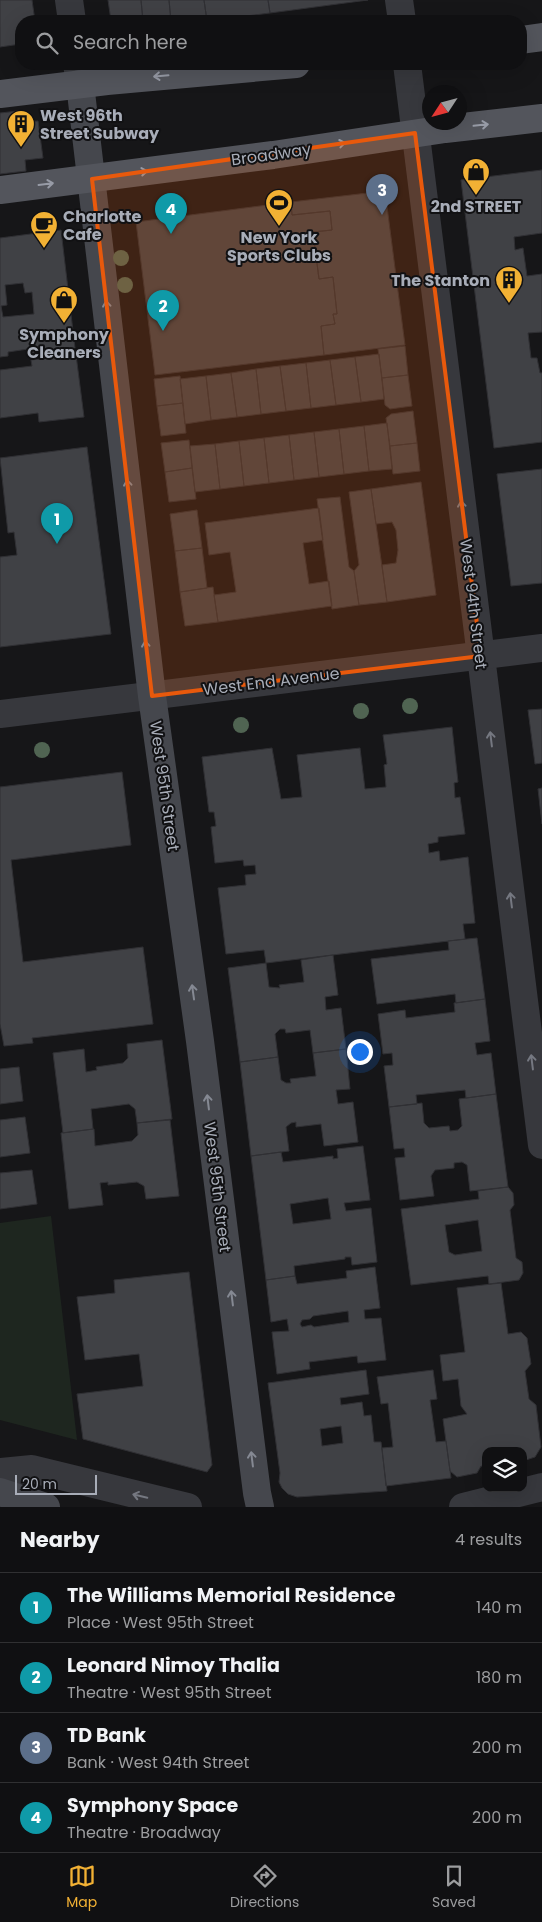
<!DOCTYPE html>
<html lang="en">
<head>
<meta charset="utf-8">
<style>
	:root { --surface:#101012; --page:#1e1e20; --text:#f1f3f6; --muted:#9c9d9f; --line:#303032; --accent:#f2b134 }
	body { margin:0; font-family:Poppins,sans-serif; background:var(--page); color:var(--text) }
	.controls { position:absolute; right:15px; bottom:15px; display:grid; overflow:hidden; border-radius:10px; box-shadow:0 5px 20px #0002 }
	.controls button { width:45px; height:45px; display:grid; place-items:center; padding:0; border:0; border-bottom:1px solid var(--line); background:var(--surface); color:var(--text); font:25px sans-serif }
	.compass { position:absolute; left:422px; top:85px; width:45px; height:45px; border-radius:50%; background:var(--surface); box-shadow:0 5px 20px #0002; rotate:234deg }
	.scale { position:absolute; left:15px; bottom:12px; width:82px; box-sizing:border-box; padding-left:5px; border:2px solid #a8adb8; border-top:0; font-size:14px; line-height:18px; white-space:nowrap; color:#a8adb8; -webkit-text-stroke:4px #111113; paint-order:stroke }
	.you { position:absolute; left:359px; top:1051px; width:18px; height:18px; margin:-12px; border:4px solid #fff; border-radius:50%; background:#1a73e8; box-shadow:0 0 0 8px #1a73e833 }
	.badge { display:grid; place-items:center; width:32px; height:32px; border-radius:50%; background:var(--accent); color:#fff; font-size:16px; font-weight:700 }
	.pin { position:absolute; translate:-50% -41px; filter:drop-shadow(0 1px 2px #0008) }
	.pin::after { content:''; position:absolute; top:26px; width:18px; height:15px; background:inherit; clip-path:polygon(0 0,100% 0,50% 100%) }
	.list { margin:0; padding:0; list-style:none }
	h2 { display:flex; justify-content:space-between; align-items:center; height:65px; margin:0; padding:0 20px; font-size:21px }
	h2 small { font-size:16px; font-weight:400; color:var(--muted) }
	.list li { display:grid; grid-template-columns:32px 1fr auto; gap:15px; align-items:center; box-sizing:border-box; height:70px; padding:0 20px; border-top:1px solid var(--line) }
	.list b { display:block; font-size:19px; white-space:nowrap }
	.list p { margin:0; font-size:16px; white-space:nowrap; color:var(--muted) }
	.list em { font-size:16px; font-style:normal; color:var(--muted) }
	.icon { flex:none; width:28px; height:28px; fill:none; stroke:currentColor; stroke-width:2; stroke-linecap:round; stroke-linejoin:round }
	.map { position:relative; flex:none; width:542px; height:1507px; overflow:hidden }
	.search { position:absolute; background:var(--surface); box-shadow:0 5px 20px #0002; left:15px; right:15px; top:15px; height:55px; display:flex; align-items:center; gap:12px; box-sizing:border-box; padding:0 18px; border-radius:20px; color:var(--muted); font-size:19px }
	.sheet { height:345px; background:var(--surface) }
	nav { display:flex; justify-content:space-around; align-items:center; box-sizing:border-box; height:70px; border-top:1px solid var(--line); background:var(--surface); font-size:14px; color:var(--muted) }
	nav a { display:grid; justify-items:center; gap:2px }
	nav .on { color:var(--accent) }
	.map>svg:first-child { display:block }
	.green { fill:#1e261f }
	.building { fill:#404145; stroke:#303034; fill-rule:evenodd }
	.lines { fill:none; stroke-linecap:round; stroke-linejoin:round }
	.minor { stroke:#37383d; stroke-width:28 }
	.tertiary { stroke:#37383d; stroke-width:28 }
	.secondary { stroke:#45474d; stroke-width:28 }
	.primary { stroke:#53555c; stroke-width:28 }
	.tree { fill:#506452 }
	.oneway { stroke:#979ba6 }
	.oneway2 { stroke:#858993 }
	.oneway3 { stroke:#757881 }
	.marked { fill:#e8590c; fill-opacity:0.2; stroke:#e8590c; stroke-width:4; stroke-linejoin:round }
	.labels { text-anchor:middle; stroke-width:4; stroke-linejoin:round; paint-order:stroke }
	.poi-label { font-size:16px; font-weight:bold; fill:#a8adb8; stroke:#111113 }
	.street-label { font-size:16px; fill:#a8adb8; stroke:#111113 }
</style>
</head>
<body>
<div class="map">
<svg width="542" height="1507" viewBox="0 0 542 1507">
	<rect width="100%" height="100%" fill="#161618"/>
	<path class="green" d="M51,1216l26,224 -77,-20v-197z"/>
	<path class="building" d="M0,0h32l3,21h-14v23l-21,3z
		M108,0h33l2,21h-32z
		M141,0h28l2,21h-28z
		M169,0h35l3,21h-36z
		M204,0h64l2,13 -63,8z
		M268,0h100l-98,13z
		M18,111l2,12 18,-2 5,37 -18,2 1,11 -26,3v-61z
		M542,170v63l-28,4 1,13 8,-2 4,28 15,-2v58l-14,1 3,25h6l3,15h2v69l-48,6 -33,-268z
		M385,191l20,154 -81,10 -3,-29 14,-2 -2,-10h4l-4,-37 -14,2 -6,-47 19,-2 -2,-19 -38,4 -1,-13z
		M291,202l1,13 38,-4 2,19 -19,2 6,47 14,-2 4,37h-4l2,10 -14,2 3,29 -169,20 -19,-153z
		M61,230l14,118 -43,5 -4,-4 -20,3v4l-8,1v-119zM23,283l2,10 7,-1 2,22 -31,3 -2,-11 6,-1 -2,-20z
		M405,346l3,29 -26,3 -4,-29z
		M379,354l5,45 -23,3 -6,-45z
		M76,355l8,62 -45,5 -1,-9 -38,5v-48l32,-4 -1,-6z
		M355,357l6,45 -25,3 -6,-45z
		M330,360l6,45 -25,3 -5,-45z
		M306,363l5,45 -25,3 -6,-45z
		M280,366l6,45 -25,3 -5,-45z
		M256,369l5,45 -24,3 -6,-44z
		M231,373l6,44 -26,3 -5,-44z
		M408,375l4,31 -22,3 -5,-4 -3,-27z
		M180,376l3,27 -26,3 -3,-27z
		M206,376l5,44 -26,4 -5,-45z
		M183,403l3,30 -25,3 -4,-30z
		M413,411l4,32 -27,3 -4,-28 5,-4z
		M387,423l5,46 -23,2 -5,-45z
		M364,426l5,45 -25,3 -5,-45z
		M339,429l5,45 -25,3 -5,-45z
		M314,432l5,45 -25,3 -5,-45z
		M289,435l5,45 -25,3 -5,-45z
		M264,438l5,45 -25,3 -5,-45z
		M189,440l3,28 -27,4 -4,-29z
		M239,441l5,45 -24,3 -5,-45z
		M417,443l3,28 -27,3 -3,-28z
		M215,444l5,45 -25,3 -5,-46z
		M87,447l24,187 -111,13v-90l17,-2 -3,-23 -6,1 -8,-75z
		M192,468l4,31 -27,3 -4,-30z
		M542,469v114l-31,3 -14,-112z
		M421,482l15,113 -49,7 -5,-37 14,-2 2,-13 -2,-20 -4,-8 -16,2 -5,-35z
		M371,489l16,113 -28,3 -5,-34 5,-6 -10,-73z
		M340,497l9,70 5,4 5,34 -27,4 -15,-110z
		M319,508l4,32 -20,3 6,41 20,-3 3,25 -114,16 -4,-27 22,-3 -6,-40 -21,3 -4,-32z
		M197,510l5,38 -27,3 -5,-37z
		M202,548l5,40 -27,4 -5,-41z
		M213,587l5,35 -33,4 -5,-34z
		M542,709v54l-7,1 -7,-54z
		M452,727l6,55 -4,1 1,15 5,-1 5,37 -27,3v5l-10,2 1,9 10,-2 1,10 28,-4 7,66 -12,1 2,15 -199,24 -2,-13 -38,4 -8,-66 28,-3 -1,-10 11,-1 -1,-9 -11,1 -1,-6 -28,3 -4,-36 5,-1 -2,-14h-5l-7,-55 70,-9 9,51 21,-2 -5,-42 63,-7 5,41 21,-2 -2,-22 3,-1 -4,-29z
		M122,772l9,73 -120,15 12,102 120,-15 10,77 -121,14 1,5 -29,3 -4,-22v-237z
		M542,788v36l-4,-35z
		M477,938l8,61 -29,4 -1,-9 -78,10 -6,-45 78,-9 -1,-9z
		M333,955l5,40 -13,2 1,13 15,-2 5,41 -33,4 -3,-23 -24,3 -1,-4h-5l-5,5 3,23 -38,5 -12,-94 38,-5 3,24 11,1 -1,-3 25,-3 -3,-22z
		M485,999l5,42 -15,2 2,12 14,-2 5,41 -30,4 -1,-8 -49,5 1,9 -28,3 -5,-41 9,-1 -1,-12 -9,1 -5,-40 27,-4 1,8 49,-6 -1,-9z
		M162,1040l10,79 -35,4 -2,-14 -6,-5 -38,5 2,20 -30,4 -10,-80 31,-4 2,23 11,-2 -1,-3 27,-4 5,-5 -1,-14z
		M346,1049l4,40 -14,1 2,14 15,-2 5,40 -34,4 -3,-22 -25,3v-5l-5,1 -5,4 3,24 -38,5 -11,-94 38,-5 3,23 5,3h5l-1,-4 26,-3 -3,-23z
		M19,1067l4,34 -23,3v-35z
		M496,1094l12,93 -38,4 -3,-26 -5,-3 -8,1v5l-19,2 -4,6 3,20 -34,4 -5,-42 10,-1 -1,-9 -10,1 -5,-42 33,-4 2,20 5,5 20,-2 1,5 8,-1 4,-4 -3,-27z
		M25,1117l5,36 -30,4v-37z
		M170,1120l9,76 -33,3 -2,-13 -7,-4 -29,3v-3l-8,1 3,22 -34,4 -8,-76 33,-4 1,17 37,-5 6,-6 -1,-12z
		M363,1146l7,54 -26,3 2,8 25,-3 6,54 -25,3 -1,-8h-6v2l-51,7 1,10 -29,4 -15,-124 30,-4 2,10 50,-6v3l5,-1 -1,-9zM328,1198l3,21 -38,5 -3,-20z
		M32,1170l5,34 -37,5v-36z
		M508,1187l5,6 1,12 -4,5 6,48 6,4 1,11 -4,7 -30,4 -1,-8 -77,9 -10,-76 78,-10 -1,-8zM478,1220l4,31 -27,4 -6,-3 -4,-27z
		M375,1267l5,41 -16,2 1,9 16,-1 5,42 -28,3 -1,-7 -48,6 1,7 -33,5 -5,-42 17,-1 -2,-12 -16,3 -5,-42 29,-4 2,8 50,-6 -1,-7zM348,1311l1,11 -35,5 -3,-2 -9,2 -2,-3 2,-4 8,-1 3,-3z
		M189,1272l23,193 -5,7 -124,-33 -6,-45 66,-8 -4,-32 -54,6 -8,-63 38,-4 -1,-13z
		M501,1283l7,51 13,-2 6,6 4,26 -6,7 4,28 7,6 5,42 -6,10 -12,4v-10h-37v16l-5,-1 -4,7 -20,4 -7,-6 -7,-52 24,-5 -6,-8 -3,-27 -15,2 -3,-26 25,-3 -8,-64z
		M366,1370l3,24 -29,4 1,7 21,-3 2,14 7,-1 3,27h7l6,49 -90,6 -9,-3 -6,-6 -3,-6 1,-9 -12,-90zM341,1426l2,17 -21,3 -2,-17z
		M433,1370l4,29 -7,1 6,42 10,-1 5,37 -65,8 -4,-38 11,-1 -5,-44 -7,1 -4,-27z"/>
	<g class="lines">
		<path class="minor" d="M69,0l3,21
			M399,0l3,21
			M77,64l3,20
			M407,64l135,1081
			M0,1472l32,-3 156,38
			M463,1507l79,-20"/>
		<path class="tertiary" d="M0,714l542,-66"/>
		<path class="secondary" d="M80,84l72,612 48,345 57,452 3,14
			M0,1492l46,15"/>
		<path class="primary" d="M521,40l21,-3
			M0,94l107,-13 189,-17
			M0,190l273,-35 172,-26 97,-11"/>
	</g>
	<g class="tree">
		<circle cx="121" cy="258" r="8"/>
		<circle cx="125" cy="285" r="8"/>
		<circle cx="410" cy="706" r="8"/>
		<circle cx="361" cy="711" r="8"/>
		<circle cx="241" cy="725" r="8"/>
		<circle cx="42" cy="750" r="8"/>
	</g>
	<defs><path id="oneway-shaft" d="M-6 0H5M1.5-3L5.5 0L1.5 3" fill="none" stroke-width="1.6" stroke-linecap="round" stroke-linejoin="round" transform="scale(1.25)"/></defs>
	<g class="oneway">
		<use href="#oneway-shaft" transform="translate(161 76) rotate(175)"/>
		<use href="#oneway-shaft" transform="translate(481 125) rotate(-6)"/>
		<use href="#oneway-shaft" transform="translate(338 144) rotate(-9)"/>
		<use href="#oneway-shaft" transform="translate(140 172) rotate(-7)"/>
		<use href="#oneway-shaft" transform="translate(46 184) rotate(-7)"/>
	</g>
	<g class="oneway2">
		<use href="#oneway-shaft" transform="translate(107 308) rotate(-97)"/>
		<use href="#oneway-shaft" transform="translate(128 487) rotate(-97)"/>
		<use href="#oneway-shaft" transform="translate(146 648) rotate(-97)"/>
		<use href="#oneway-shaft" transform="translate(193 992) rotate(-98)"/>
		<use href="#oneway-shaft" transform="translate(208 1102) rotate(-97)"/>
		<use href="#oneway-shaft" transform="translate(232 1298) rotate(-97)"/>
		<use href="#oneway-shaft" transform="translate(252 1459) rotate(-97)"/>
	</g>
	<g class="oneway3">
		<use href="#oneway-shaft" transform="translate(462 508) rotate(-97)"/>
		<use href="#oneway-shaft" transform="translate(491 739) rotate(-97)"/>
		<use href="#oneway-shaft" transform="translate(511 900) rotate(-97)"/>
		<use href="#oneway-shaft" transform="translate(532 1062) rotate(-97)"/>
		<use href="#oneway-shaft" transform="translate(140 1496) rotate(-167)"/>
	</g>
	<path class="marked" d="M415,133l66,523 -329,40 -60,-517z"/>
	<defs>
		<symbol id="building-pin" viewBox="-11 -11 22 30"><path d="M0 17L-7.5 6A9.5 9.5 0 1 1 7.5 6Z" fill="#f2b134" stroke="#111113"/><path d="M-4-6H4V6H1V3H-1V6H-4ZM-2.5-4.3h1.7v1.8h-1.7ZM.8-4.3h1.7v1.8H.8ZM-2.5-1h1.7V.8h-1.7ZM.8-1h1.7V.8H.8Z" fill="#111"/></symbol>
		<symbol id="shop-pin" viewBox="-11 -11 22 30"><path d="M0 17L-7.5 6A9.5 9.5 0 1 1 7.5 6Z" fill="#f2b134" stroke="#111113"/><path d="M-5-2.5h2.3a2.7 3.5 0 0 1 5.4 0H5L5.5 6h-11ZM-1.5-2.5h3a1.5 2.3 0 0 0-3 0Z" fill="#111"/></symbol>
		<symbol id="stadium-pin" viewBox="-11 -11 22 30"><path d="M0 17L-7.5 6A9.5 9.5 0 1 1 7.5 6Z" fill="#f2b134" stroke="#111113"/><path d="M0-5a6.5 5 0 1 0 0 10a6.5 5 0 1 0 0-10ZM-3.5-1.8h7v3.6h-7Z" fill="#111"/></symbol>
		<symbol id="cafe-pin" viewBox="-11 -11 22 30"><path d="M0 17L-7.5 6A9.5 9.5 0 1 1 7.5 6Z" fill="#f2b134" stroke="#111113"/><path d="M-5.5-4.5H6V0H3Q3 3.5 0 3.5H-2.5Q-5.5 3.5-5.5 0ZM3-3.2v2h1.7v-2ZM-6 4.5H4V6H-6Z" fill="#111"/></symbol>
	</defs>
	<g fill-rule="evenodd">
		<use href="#building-pin" x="5" y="108" width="32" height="43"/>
		<use href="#shop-pin" x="460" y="156" width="32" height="43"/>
		<use href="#stadium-pin" x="263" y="187" width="32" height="43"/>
		<use href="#cafe-pin" x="28" y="209" width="32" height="43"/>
		<use href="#building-pin" x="493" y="264" width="32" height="43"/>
		<use href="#shop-pin" x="48" y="284" width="32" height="43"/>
	</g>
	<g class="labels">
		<g class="poi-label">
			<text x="40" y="121" text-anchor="start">West 96th<tspan x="40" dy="18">Street Subway</tspan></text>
			<text x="476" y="212">2nd STREET</text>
			<text x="63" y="222" text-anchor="start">Charlotte<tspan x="63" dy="18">Cafe</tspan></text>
			<text x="279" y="243">New York<tspan x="279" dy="18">Sports Clubs</tspan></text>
			<text x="490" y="286" text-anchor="end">The Stanton</text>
			<text x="64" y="340">Symphony<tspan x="64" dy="18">Cleaners</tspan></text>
		</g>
		<g class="street-label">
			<text transform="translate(271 154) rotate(-8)" y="6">Broadway</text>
			<text transform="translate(474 604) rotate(83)" y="6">West 94th Street</text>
			<text transform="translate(271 681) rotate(-7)" y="6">West End Avenue</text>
			<text transform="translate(165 786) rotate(82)" y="6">West 95th Street</text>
			<text transform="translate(218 1187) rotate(83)" y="6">West 95th Street</text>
		</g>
	</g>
</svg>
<div class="controls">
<button><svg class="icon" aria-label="layers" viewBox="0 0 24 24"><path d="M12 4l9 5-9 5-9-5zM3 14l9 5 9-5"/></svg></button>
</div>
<svg class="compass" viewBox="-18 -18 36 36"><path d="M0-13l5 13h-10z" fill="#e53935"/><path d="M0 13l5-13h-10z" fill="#9c9d9f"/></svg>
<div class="scale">20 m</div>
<div class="you"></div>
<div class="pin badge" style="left:57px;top:544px;background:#0f9aa8">1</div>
<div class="pin badge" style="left:163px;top:331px;background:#0f9aa8">2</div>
<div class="pin badge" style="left:382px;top:215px;background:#5c6f8a">3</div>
<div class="pin badge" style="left:171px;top:234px;background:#0f9aa8">4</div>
<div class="search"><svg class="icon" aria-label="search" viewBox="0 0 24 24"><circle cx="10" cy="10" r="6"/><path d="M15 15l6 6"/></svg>Search here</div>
</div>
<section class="sheet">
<h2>Nearby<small>4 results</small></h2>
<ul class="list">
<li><span class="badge" style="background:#0f9aa8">1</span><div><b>The Williams Memorial Residence</b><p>Place · West 95th Street</p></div><em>140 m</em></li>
<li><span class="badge" style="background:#0f9aa8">2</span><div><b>Leonard Nimoy Thalia</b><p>Theatre · West 95th Street</p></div><em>180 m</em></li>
<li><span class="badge" style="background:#5c6f8a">3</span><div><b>TD Bank</b><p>Bank · West 94th Street</p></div><em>200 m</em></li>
<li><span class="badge" style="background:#0f9aa8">4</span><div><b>Symphony Space</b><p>Theatre · Broadway</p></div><em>200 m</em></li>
</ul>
</section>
<nav>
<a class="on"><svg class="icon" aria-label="map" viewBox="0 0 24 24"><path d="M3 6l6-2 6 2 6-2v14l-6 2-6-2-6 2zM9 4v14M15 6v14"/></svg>Map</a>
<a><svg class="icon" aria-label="directions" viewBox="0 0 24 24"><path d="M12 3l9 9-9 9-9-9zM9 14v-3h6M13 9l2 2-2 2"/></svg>Directions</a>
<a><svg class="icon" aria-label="saved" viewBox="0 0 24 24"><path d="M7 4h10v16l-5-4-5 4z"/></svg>Saved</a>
</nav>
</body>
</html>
